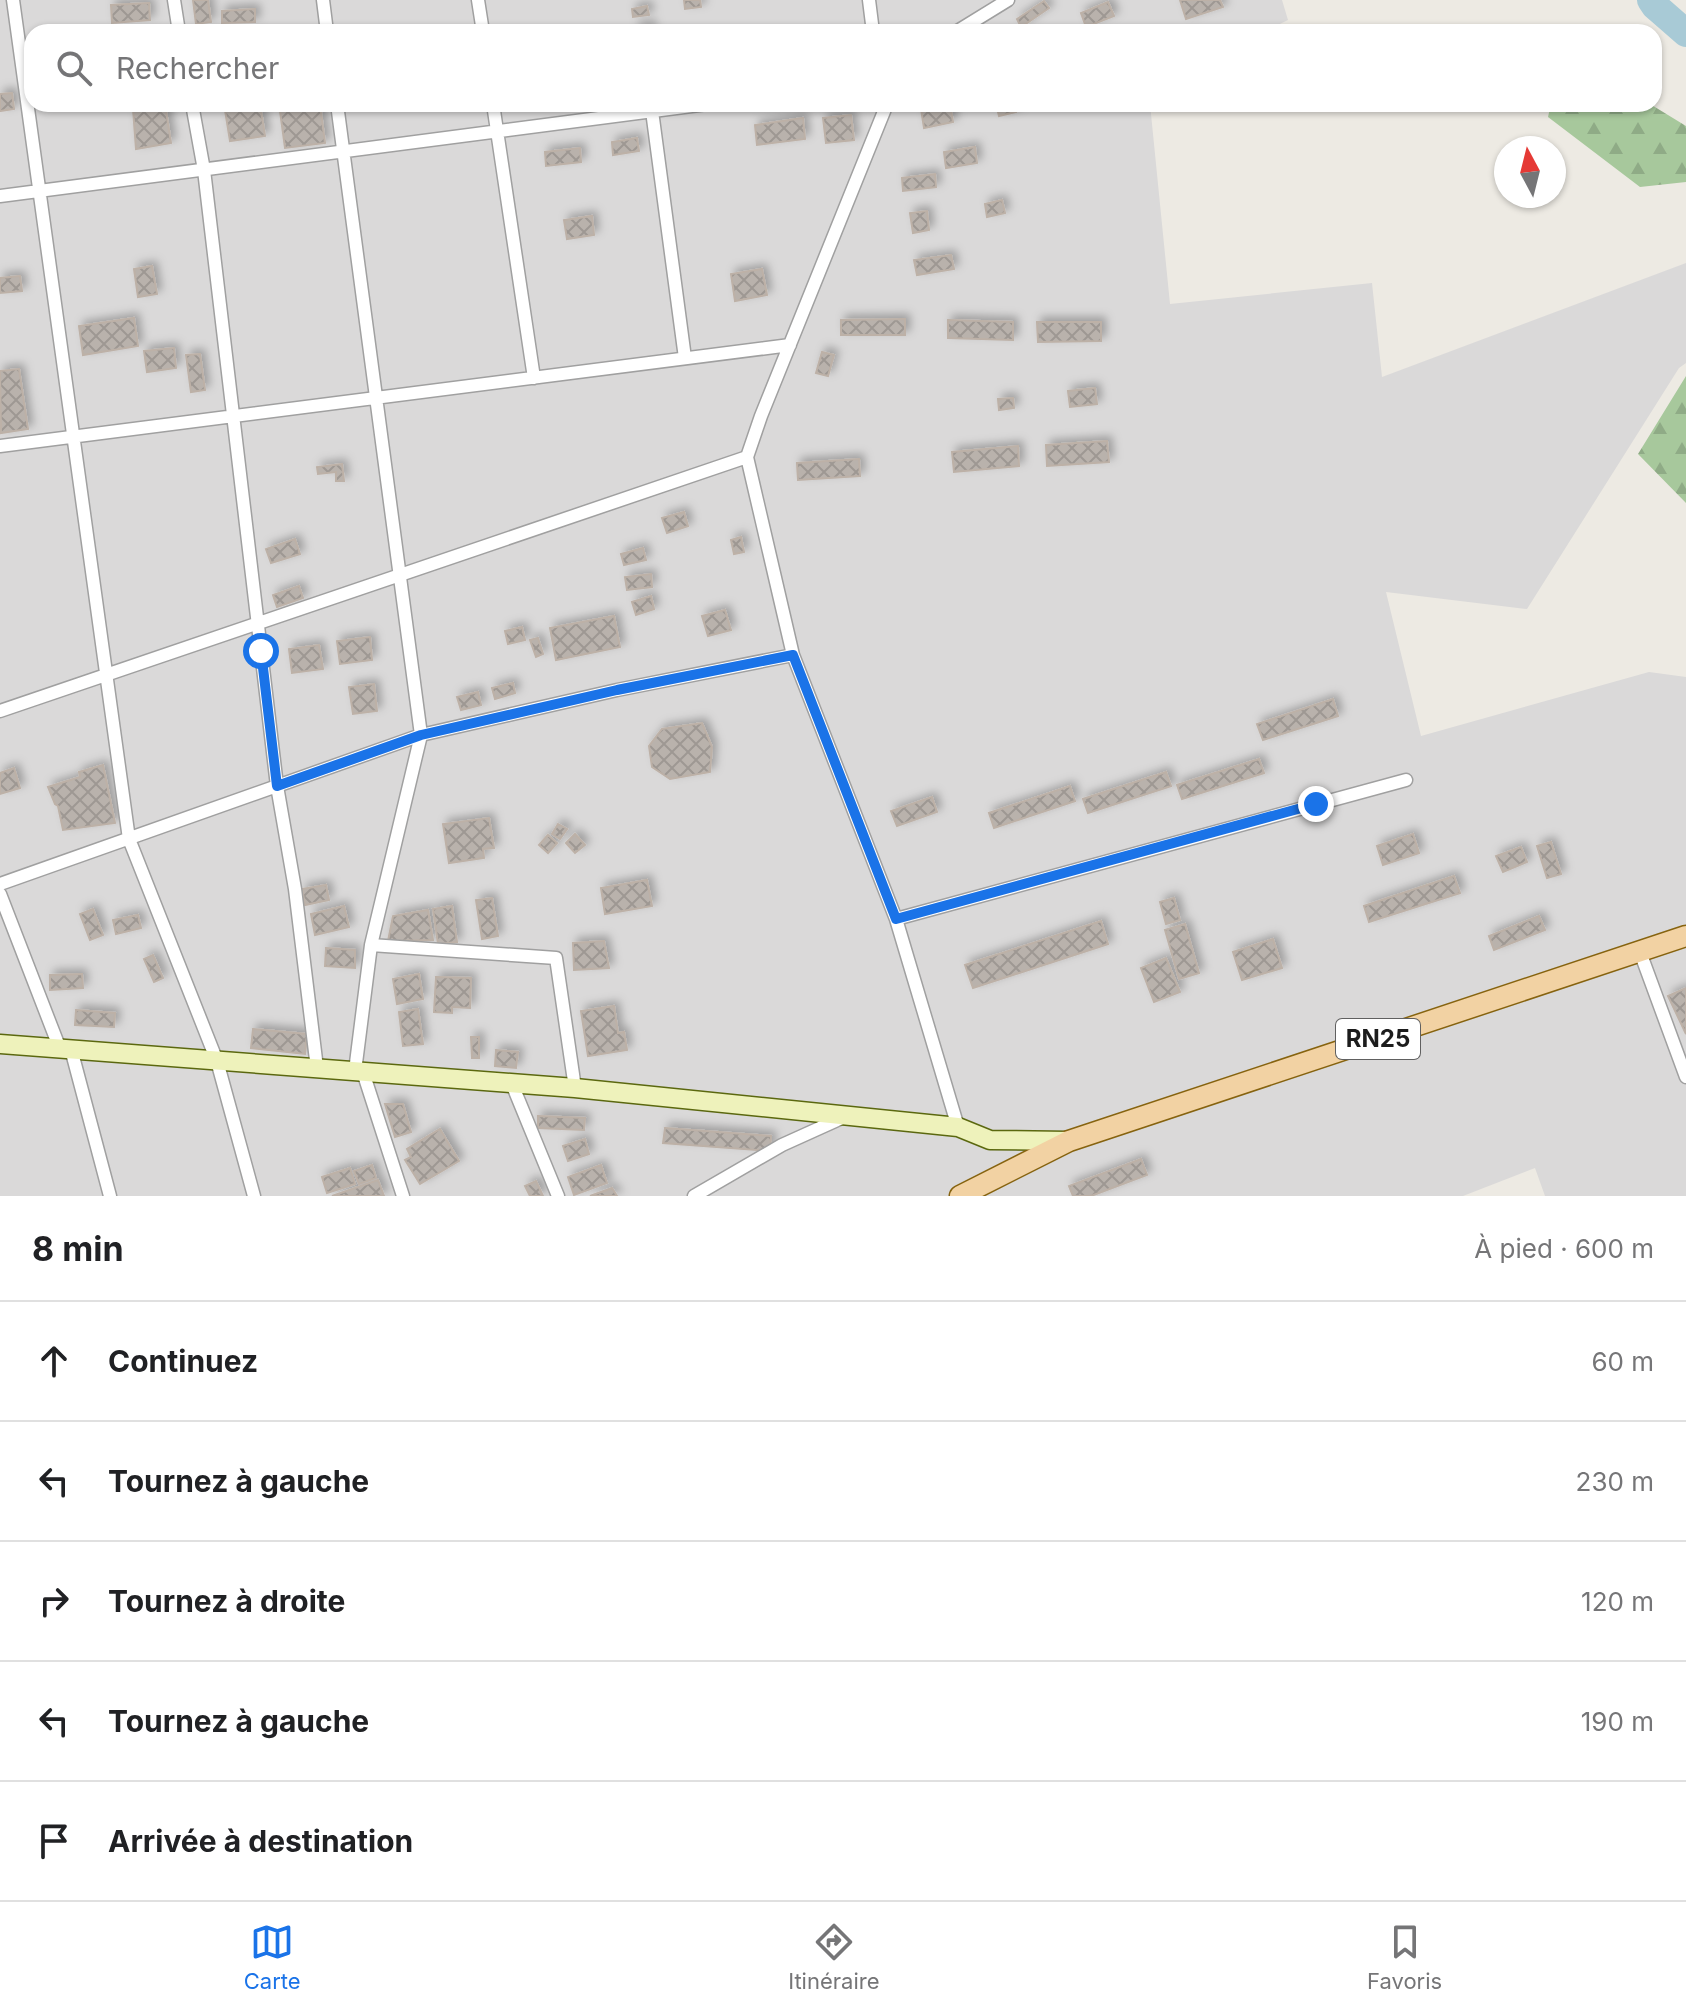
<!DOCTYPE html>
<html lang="fr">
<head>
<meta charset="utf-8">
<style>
	:root { --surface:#fff; --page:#f6f6f6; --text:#202124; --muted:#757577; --line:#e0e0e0; --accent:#1a73e8 }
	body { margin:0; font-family:Inter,sans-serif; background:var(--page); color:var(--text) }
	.compass { position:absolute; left:1494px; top:136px; width:72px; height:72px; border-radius:50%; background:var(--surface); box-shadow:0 2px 6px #0004; rotate:353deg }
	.stop { position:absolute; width:24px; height:24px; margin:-18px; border:6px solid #1a73e8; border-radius:50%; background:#fff }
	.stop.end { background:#1a73e8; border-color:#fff; box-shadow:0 2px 8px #0008 }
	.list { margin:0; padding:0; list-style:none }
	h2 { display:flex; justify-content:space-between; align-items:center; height:104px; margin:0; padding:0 32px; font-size:34px }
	h2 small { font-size:26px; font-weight:400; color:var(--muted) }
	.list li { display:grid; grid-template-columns:52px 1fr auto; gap:24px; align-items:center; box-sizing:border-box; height:120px; padding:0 32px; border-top:2px solid var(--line) }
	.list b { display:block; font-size:30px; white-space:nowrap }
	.list em { font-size:26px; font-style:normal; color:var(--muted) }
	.icon { flex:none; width:44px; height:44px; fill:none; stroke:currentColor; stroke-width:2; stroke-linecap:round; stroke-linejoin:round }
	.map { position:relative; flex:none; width:1686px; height:1196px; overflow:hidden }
	.search { position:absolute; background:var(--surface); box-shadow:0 2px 6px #0004; left:24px; right:24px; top:24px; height:88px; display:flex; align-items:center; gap:20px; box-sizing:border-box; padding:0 28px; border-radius:24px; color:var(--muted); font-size:30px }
	.sheet { height:704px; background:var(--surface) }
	nav { display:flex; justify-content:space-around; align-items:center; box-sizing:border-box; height:112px; border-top:2px solid var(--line); background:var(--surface); font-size:22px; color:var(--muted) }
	nav a { display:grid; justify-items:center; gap:4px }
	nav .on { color:var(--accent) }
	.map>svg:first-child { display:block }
	.residential { fill:#dad9d9 }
	.forest { fill:url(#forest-firs) }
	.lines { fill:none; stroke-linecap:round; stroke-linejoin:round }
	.river { stroke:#a8cad6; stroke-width:28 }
	.building { fill:url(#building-cross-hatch); stroke:#bdb1a7; stroke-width:2; filter:url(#shadow) }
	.street-casing { stroke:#a0a0a0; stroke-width:15 }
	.secondary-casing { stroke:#5b680f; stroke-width:21 }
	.primary-casing { stroke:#86630f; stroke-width:23 }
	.street { stroke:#fff; stroke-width:12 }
	.secondary { stroke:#eef2bb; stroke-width:18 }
	.primary { stroke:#f2d2a3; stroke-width:20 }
	.route { stroke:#1a73e8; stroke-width:10 }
	.labels { text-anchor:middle; stroke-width:6; stroke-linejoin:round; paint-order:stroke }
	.shield { fill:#fff; stroke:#606060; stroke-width:2 }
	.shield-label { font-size:24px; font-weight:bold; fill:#1c1c1c }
</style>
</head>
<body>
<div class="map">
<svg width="1686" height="1196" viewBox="0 0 1686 1196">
	<defs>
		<pattern id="forest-firs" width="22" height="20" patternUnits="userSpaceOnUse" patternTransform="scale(2)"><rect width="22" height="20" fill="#a7c89c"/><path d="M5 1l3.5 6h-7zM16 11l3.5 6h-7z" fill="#8fab86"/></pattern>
		<pattern id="building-cross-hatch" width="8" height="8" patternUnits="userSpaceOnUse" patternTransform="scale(2)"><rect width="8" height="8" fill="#b9b2ac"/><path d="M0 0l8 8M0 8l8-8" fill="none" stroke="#9e9893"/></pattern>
		<filter id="shadow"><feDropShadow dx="4.5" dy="-4.5" stdDeviation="4" flood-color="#0004"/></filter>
	</defs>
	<rect width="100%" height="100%" fill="#edeae3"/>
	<path class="residential" d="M0,0h1282l6,20 -25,12h-1231v72h1118l20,200 202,-21 10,94 304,-114v100l-7,5 -152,241 -141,-17 35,144 228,-64 37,5v519h-141l-10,-28 -72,28h-1463z"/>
	<path class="forest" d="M1551,104h99l36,22v56l-46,5 -92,-70z
		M1686,376v127l-48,-49z"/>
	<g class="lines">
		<path class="river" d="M1651,0l4,6 31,27"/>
	</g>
	<path class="building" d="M193,0h15l3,22 -15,2z
		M684,0h16l1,7 -16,2z
		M1180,0h40l3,7 -37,12z
		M1044,1l5,7 -28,19 -4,-8z
		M1108,2l6,14 -28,11 -5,-14z
		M149,3l1,17 -38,3 -1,-18z
		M647,6l2,9 -16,2 -1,-8z
		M255,9v13l-33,1v-12z
		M651,25l1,7h-17v-5z
		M12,93l2,16 -14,2v-17z
		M165,104l6,39 -35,6 -3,-40z
		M224,104h36l5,32 -35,5z
		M279,104h41l5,39 -40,5z
		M950,104l3,18 -29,6 -3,-19z
		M996,104h18l2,8 -17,4z
		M851,115l3,25 -28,3 -3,-25z
		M803,118l2,21 -48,6 -2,-20z
		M637,138l2,13 -26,4 -1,-13z
		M975,147l2,16 -31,5 -2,-16z
		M580,148l1,14 -35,4 -1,-14z
		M935,174l1,13 -33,4 -1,-13z
		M1002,200l3,13 -18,4 -2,-13z
		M927,211l2,19 -16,3 -3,-20z
		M592,216l2,19 -27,4 -3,-19z
		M951,255l3,14 -37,6 -3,-15z
		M152,266l5,28 -19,3 -4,-28z
		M762,269l5,26 -32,6 -4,-27z
		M20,276l2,15 -22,2v-15z
		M134,318l4,28 -55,9 -4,-29z
		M905,319v16h-64v-15z
		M948,320l65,2v18l-65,-2z
		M1037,322h64v19l-63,1z
		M174,348l2,20 -29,4 -3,-21z
		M822,352l12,3 -6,21 -12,-3z
		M200,354l5,36 -14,2 -5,-37z
		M19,369l9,60 -27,4 -1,-62z
		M1095,388l2,16 -27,3 -2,-16z
		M1013,398l1,10 -15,2 -1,-11z
		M1107,441l2,21 -62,4 -1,-21z
		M1018,446l1,20 -65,6 -2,-20z
		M859,459l1,17 -62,4 -1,-17z
		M342,464l2,17h-8v-9l-18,2 -1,-7z
		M684,512l4,14 -21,7 -5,-15z
		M741,537l3,15 -10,2 -3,-14z
		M295,539l5,15 -29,9 -5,-14z
		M643,548l3,12 -22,5 -3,-11z
		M651,574l1,13 -25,3 -2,-13z
		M299,586l4,12 -26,9 -4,-12z
		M651,596l3,13 -18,6 -4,-13z
		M725,610l6,20 -23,6 -6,-20z
		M614,616l6,31 -64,13 -6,-32z
		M522,627l3,13 -17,4 -3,-13z
		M370,637l2,23 -32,4 -3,-23z
		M538,638l5,16 -7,3 -6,-17z
		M319,645l4,24 -31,4 -3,-24z
		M513,683l2,10 -20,6 -3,-11z
		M374,684l3,27 -24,3 -4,-27z
		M478,692l3,13 -20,5 -4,-13z
		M1333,699l5,17 -75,24 -6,-16z
		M702,723l10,24 -2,25 -40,7 -18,-12 -3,-21 13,-17z
		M1259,759l5,14 -82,26 -5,-14z
		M103,765l12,58 -52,7 -5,-24 -3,-2 -7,-17 32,-10 -1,-5z
		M14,768l6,20 -20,6v-21z
		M1166,772l5,14 -83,27 -5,-14z
		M1070,786l5,15 -81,27 -5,-15z
		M932,797l5,15 -40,14 -6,-15z
		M489,818l5,30 -11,1 1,9 -35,5 -6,-39z
		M558,824l9,5 -7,10 -8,-5z
		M575,834l10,11 -10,8 -9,-10z
		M1413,834l6,19 -36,12 -6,-19z
		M548,835l9,8 -9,10 -9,-8z
		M1551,842l10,32 -14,4 -10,-32z
		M1521,847l6,15 -24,10 -7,-16z
		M1454,876l6,17 -91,29 -5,-16z
		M647,880l5,26 -47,8 -4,-26z
		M326,885l3,15 -24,5 -3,-16z
		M492,898l6,38 -16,3 -6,-39z
		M1174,898l6,22 -14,4 -6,-22z
		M344,906l5,21 -34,8 -4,-21z
		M452,906l5,36 -19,2 -5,-35z
		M93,909l10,26 -13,5 -10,-26z
		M428,910l5,30 -45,1 5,-25z
		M138,915l3,13 -25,6 -3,-14z
		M1539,916l6,14 -51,20 -5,-14z
		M1101,921l7,23 -135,44 -8,-23z
		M1185,924l14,49 -20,6 -14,-49z
		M1273,939l9,29 -40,12 -9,-28z
		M604,941l5,27 -35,2 -1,-27z
		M326,948l29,2v18l-30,-2z
		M153,955l10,23 -9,4 -10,-23z
		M1166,958l14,34 -26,10 -13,-34z
		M82,974l1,14 -33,2v-15z
		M419,974l4,25 -26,5 -4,-25z
		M436,977l35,1 -1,30 -18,-1v6l-18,-1z
		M1686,988v46l-18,-38z
		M614,1006l4,27 6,-1 3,18 -39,6 -7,-45z
		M418,1009l5,35 -20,2 -4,-34z
		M76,1010l39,3 -1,14 -39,-2z
		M253,1029l54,5 -2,20 -54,-6z
		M471,1037h8v21h-7z
		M496,1050l22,2 -2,16 -21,-2z
		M385,1104h18l8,28 -16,5z
		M538,1116l47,2 -1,12 -46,-2z
		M665,1128l106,8 -1,15 -107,-8z
		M440,1129l19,32 -39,23 -15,-24 6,-3 -4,-8z
		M585,1139l4,15 -21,7 -5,-15z
		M1141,1159l6,16 -56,21h-18l-4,-10z
		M372,1165l4,13 -17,6 -5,-13z
		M601,1165l6,18 -33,12 -6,-18z
		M350,1168l5,16 -28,9 -5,-16z
		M378,1180l6,16h-52z
		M536,1181l7,15h-13l-5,-10z
		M612,1188l5,8h-27z"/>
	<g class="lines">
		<defs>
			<path id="street" d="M13,0l116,839 88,222 37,135
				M174,0l5,32
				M323,0l4,32
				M478,0l5,32
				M869,0l4,32
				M956,32l52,-32
				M192,104l12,66 73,616 18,103 22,179
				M337,104l84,631 -50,210 -16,126
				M493,104l41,274
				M652,111l33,247
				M0,196l707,-92
				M0,446l790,-101
				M793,655l103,264 62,208
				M0,711l747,-254
				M0,884l421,-149 196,-45 176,-35 -46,-198 14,-41 126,-312
				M0,894l60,155
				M896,919l510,-139
				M371,945l185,13 19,130
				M1640,952l46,125
				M71,1049l39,147
				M363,1072l40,124
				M512,1084l46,112
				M694,1196l88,-51 62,-28"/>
			<path id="secondary" d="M0,1044l575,44 383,39 32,13 79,1"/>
			<path id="primary" d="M960,1196l109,-55 617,-205"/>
		</defs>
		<use href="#street" class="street-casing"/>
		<use href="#secondary" class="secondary-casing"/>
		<use href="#primary" class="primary-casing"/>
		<use href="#street" class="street"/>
		<use href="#secondary" class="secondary"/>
		<use href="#primary" class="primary"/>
	</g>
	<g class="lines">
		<path class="route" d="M261,651l16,135 144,-51 196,-45 176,-35 103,264 420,-115"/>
	</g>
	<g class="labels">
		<rect class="shield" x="1336" y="1019" width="84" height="40" rx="6"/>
		<g class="shield-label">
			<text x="1378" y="1047">RN25</text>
		</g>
	</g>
</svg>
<svg class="compass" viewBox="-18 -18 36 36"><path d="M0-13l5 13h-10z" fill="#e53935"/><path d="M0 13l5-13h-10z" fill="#757577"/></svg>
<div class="stop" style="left:261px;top:651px"></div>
<div class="stop end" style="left:1316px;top:804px"></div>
<div class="search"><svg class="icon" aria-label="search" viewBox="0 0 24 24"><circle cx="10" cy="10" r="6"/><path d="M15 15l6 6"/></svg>Rechercher</div>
</div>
<section class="sheet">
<h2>8 min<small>À pied · 600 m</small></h2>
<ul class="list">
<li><svg class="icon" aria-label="ahead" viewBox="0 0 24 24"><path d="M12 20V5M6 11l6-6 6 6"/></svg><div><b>Continuez</b></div><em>60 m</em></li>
<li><svg class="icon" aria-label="left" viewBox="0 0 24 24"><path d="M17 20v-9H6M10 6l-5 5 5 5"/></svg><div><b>Tournez à gauche</b></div><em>230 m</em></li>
<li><svg class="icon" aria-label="right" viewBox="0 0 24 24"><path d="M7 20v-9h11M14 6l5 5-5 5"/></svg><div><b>Tournez à droite</b></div><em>120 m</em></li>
<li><svg class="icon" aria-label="left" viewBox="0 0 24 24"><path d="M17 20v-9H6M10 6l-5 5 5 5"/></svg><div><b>Tournez à gauche</b></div><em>190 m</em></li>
<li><svg class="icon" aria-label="arrive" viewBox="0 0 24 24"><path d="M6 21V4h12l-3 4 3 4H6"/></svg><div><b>Arrivée à destination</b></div></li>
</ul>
</section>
<nav>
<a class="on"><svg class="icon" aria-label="map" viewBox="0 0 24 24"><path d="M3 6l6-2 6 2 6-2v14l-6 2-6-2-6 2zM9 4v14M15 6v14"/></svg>Carte</a>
<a><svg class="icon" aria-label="directions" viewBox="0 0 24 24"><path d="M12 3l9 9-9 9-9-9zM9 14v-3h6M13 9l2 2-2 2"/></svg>Itinéraire</a>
<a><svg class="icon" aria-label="saved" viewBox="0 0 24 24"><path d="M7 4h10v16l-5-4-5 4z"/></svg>Favoris</a>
</nav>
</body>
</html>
